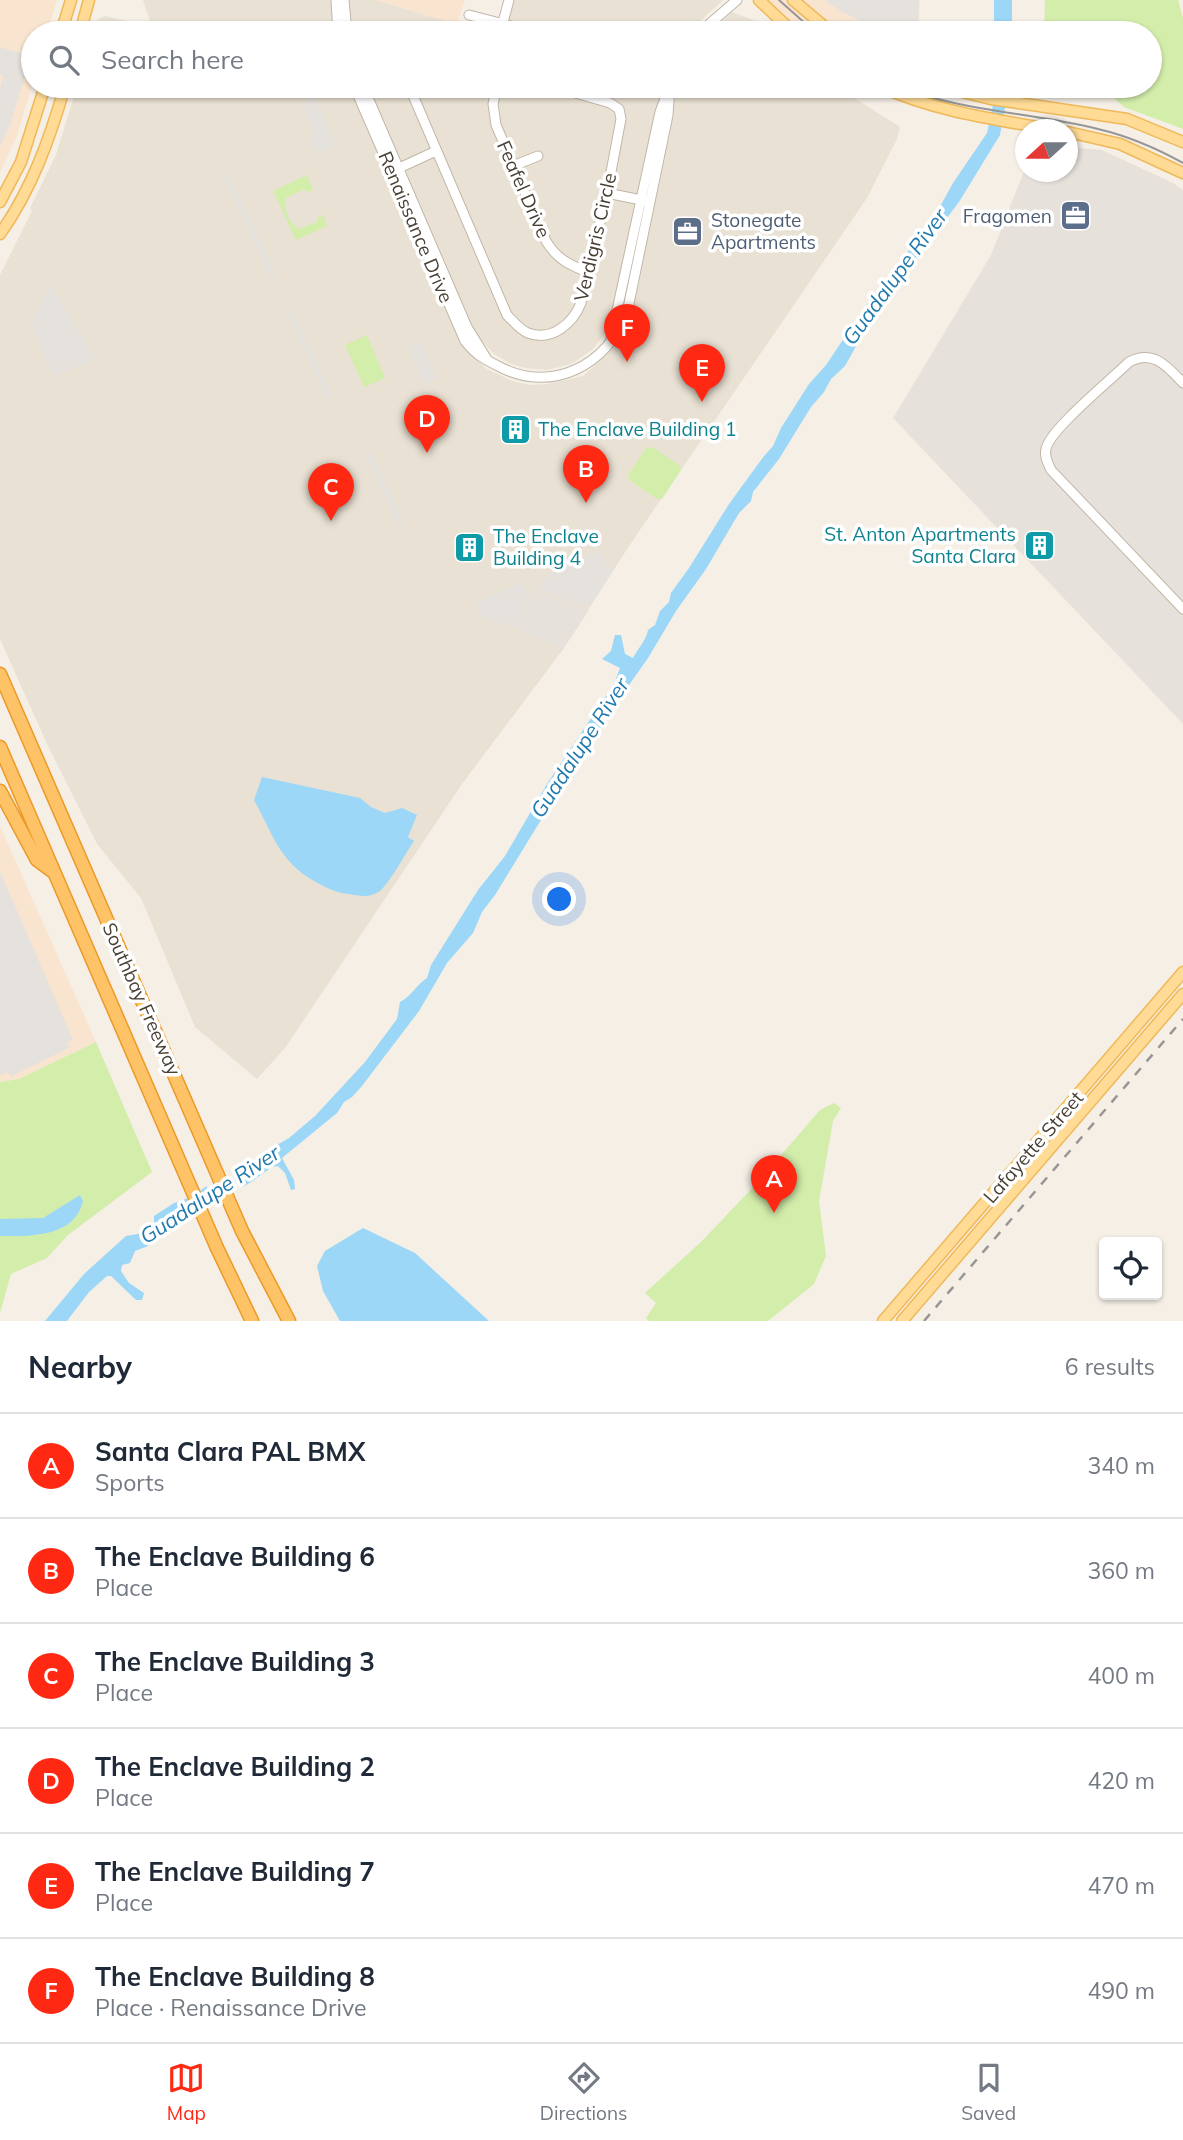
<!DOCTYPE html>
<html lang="en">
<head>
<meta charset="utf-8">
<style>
	:root { --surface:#fff; --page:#f6f6f7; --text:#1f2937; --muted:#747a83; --line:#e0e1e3; --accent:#ff2813 }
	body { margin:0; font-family:Mulish,sans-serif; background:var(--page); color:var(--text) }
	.controls { position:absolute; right:21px; bottom:21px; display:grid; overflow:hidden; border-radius:7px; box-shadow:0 2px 5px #0004 }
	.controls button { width:63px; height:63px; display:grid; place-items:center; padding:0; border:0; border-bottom:2px solid var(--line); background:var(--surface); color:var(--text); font:35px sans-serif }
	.compass { position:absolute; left:1015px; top:119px; width:63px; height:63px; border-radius:50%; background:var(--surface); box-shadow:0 2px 5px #0004; rotate:249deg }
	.you { position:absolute; left:560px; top:900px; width:24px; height:24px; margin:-18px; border:5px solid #fff; border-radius:50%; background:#1a73e8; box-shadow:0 0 0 10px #1a73e833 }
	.badge { display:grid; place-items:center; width:46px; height:46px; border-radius:50%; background:var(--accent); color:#fff; font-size:23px; font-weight:700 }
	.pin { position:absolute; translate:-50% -58px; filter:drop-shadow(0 2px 4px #0008) }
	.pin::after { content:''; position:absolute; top:37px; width:24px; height:21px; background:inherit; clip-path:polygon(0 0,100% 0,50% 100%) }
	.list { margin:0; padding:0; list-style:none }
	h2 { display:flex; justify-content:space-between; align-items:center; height:91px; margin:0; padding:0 28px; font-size:30px }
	h2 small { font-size:23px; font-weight:400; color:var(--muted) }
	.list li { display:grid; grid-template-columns:46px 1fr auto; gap:21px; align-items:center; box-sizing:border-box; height:105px; padding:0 28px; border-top:2px solid var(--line) }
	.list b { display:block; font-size:26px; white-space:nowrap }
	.list p { margin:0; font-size:23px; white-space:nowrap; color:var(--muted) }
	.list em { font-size:23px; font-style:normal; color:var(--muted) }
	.icon { flex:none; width:38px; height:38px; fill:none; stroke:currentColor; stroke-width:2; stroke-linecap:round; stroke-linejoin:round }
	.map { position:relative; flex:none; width:1183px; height:1321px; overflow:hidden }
	.search { position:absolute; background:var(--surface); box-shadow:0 2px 5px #0004; left:21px; right:21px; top:21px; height:77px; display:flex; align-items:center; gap:18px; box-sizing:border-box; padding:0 24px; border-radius:38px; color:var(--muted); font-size:26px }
	.sheet { height:721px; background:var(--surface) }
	nav { display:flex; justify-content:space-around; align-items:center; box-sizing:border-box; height:98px; border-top:2px solid var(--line); background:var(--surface); font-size:19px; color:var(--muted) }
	nav a { display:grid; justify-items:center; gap:4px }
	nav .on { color:var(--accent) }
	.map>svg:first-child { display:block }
	.residential { fill:#e9e1d3 }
	.commercial { fill:#f9e5cf }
	.industrial { fill:#e7e1db }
	.green { fill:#d3edab }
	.parking { fill:#e5e2de }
	.water { fill:#9cd7f7 }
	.pier { fill:#f5efe6 }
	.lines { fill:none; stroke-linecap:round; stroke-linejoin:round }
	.minor-casing { stroke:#c1b7a8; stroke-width:11 }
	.major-casing { stroke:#efb959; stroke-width:13 }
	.highway-casing { stroke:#ec9928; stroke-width:15 }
	.minor { stroke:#fff; stroke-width:9 }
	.major { stroke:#ffdb95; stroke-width:10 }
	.highway { stroke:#ffc367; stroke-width:12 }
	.tram { stroke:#969696; stroke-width:2 }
	.rail { stroke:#969696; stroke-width:2.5; stroke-dasharray:9 9; stroke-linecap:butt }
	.labels { text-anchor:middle; stroke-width:7; stroke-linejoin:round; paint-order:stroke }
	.street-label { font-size:19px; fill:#483f34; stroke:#fff }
	.service-label { font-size:19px; fill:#4e5e75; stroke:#fff; text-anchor:end }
	.culture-label { font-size:19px; fill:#0d838f; stroke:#fff; text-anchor:start }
	.water-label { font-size:21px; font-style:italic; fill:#217aae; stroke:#fff }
</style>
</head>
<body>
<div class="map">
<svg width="1183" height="1321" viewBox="0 0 1183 1321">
	<rect width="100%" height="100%" fill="#f5efe6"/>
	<path class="residential" d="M143,0h188l4,33h-242l4,-13 8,-4 47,11z
		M348,0h27l112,33h-136z
		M514,0h209l-25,23 -8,10h-186z
		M732,12l28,11 13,10h-63z
		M77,86h273l113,258 22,24 27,13 17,4 19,-1 35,-8 30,-27 9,-14 5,-12 51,-237h157l65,41 -3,12 -30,59 -238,348 -41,64 -56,-20 -15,40 47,18 -102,136 -177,264 -28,31 -62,-52 -54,-129 -44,-54 -49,-98 -48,-107v-364l32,-64 -2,-3 26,-53z
		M368,86h296l-49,225 -6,17 -16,21 -20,14 -13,4 -13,3 -22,-2 -16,-5 -15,-9 -12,-13 -11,-17z"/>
	<path class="commercial" d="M0,0h57l-10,33h-14v49l-16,54 -17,36z
		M375,0h90l-8,24z
		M760,0h160l-2,33h-123z
		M0,826l96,216 -77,37 -19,3z"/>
	<path class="industrial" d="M1068,147l34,3 71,33 10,7v534l-290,-306 98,-163 34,-86 1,3h42z
		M531,589l58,21 -25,38 -47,-18z"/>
	<path class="green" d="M1045,0h133l5,18v111l-59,-22 -24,-21h50v-53h-106z
		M307,175l6,15 -6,2 -2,-3 -19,9c-3,13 3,24 13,31l19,-8v-4l5,-2 4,11 -31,14 -23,-49z
		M367,335l18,43 -21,9 -19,-42z
		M652,447l28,19 1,4 -19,29h-5l-28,-19 -1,-5 18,-27z
		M96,1042l56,130 -84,63 -21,23 -36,16 -11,39v-231l19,-3z
		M834,1103l7,5 -8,13 -14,80 7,55 -12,28 -46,37h-119l-3,-3 10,-15 -11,-10 58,-53 53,-56 64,-74z"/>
	<path class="parking" d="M824,0h95l-1,33h-34l-42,-21z
		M0,47l31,9 -21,69 -10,22v-59l3,-12 -3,-2z
		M315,97l20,47 -2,3 -14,6 -2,-5 -7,-4 4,-13 -12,-28z
		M229,175l48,102 -6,2 -47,-102z
		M52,287l43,72 -42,17 -21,-52 15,-34z
		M293,313l39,83 -5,2 -39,-83z
		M421,342l16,37 -13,6 -16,-38z
		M371,452l34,73 -6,2 -34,-73z
		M599,551l5,11 10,7 -23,36 -5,-3 -3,4 -44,-16 6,-13 6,1 -1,-5z
		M523,582l1,8 5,1 -13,37 -37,-12 2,-6 -8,-6z
		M0,871l73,169 -6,2 2,6 -59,29 -2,-5 -8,3z"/>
	<path class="water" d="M994,0h18v33h-18z
		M997,86h12l-9,49 -41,67 -74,98 -14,26 -11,13 -15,27 -14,13 -7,13 -13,15 -32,52 -26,33 -2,9 -12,12 -33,56 -30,42 -28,47 -40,57 -30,52 -21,27 -62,101 -13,17 -9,21 -26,30 -28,48 -57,75 -10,11 -8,5 -7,11 -55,45 12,22 1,9 -4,1 -6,-17 -7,-7 -6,1 -21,15 -86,51 -14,12 -16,6 -5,12 -8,2 -1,6 8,12 15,10 -2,7h-6l-25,-24h-4l-18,16 -22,29h-22l39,-47 42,-38 12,-2 16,-10v-8l20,-13 17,-6 40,-28 22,-6 15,-13 21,-12 26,-22 50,-54 32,-43 3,-17c12,-6 16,-17 27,-24l4,-13 47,-75 27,-34 42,-72 67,-100 6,-16 -18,-9 9,-8 4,-16h6l4,19 8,4c5,-10 13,-17 15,-28l7,-5 5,-14 9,-9 2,-9 18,-25 40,-64 35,-48 9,-10 8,-18 28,-44 17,-19 47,-70 11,-11 52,-70 17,-31 34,-50z
		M262,777l98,21 11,9 14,6 17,-5 15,7 -9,22 6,4c-9,13 -23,40 -34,50 -9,7 -21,5 -31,3 -13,-1 -24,-7 -35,-13 -36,-21 -41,-47 -60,-81z
		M80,1195l3,6c-9,37 -52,35 -83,35v-17l43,-1z
		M363,1228l52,25 74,68h-149l-17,-30 -6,-25 8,-15z"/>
	<path class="pier" d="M233,1165l11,26 -28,16 -11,-24z"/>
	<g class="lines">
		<defs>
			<path id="minor" d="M336,0l2,33
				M344,0l3,33
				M469,15l69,18
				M503,22l6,-22
				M699,33l38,-33
				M354,86l111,255c11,14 19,18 35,26 52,27 107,-2 127,-54l41,-198 2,-29
				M363,86l104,241 21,34
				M409,86l98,229c6,6 13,15 21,18 24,9 45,-10 53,-30l26,-110 14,-74 -2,-10 -9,-6 -59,-17
				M497,86l-4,18 3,21 50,116c11,18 22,23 41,31
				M513,166l25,-10
				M397,169l39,-18
				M607,193l39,8
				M611,338l49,-226 6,-16
				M1183,383c-16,-17 -30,-34 -54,-21 -16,16 -80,68 -83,87 -2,8 2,14 5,21l132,139"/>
			<path id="major" d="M759,0l35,33
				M793,0l39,33
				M61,33l10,-33
				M80,33l9,-33
				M879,86c58,26 114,33 176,44
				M937,86l54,13 136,20 56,23
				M1068,132l52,12 63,29
				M0,202l21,-40 24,-76
				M0,234c32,-45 50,-96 65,-148
				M883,1321l300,-349
				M902,1321l281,-327"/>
			<path id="highway" d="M0,674l242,557 47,90
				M0,747l217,501 35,73
				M0,791l37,69 15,11"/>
		</defs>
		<use href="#minor" class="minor-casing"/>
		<use href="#major" class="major-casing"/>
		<use href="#highway" class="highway-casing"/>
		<use href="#minor" class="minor"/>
		<use href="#major" class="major"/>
		<use href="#highway" class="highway"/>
		<path class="tram" d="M779,0l37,33
			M898,86c64,26 133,26 200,43 30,7 58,19 85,34"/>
		<path class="rail" d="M924,1321l259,-302"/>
	</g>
	<defs>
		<symbol id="office-square" viewBox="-11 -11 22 22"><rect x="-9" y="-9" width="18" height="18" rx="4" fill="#5c6f8a" stroke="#fff"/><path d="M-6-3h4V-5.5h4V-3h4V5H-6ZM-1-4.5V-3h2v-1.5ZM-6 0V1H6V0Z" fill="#fff"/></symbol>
		<symbol id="building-square" viewBox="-11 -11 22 22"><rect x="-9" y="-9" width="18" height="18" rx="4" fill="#0f9aa8" stroke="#fff"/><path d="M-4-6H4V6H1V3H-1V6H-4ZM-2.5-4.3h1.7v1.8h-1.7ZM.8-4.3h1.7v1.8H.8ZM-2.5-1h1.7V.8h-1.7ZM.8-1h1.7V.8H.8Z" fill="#fff"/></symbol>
	</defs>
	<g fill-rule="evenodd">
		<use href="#office-square" x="1058" y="198" width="35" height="35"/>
		<use href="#office-square" x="670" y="214" width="35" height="35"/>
		<use href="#building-square" x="498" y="412" width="35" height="35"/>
		<use href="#building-square" x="1022" y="528" width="35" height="35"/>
		<use href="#building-square" x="452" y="530" width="35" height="35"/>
	</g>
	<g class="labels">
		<g class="street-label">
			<text transform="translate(524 189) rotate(66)" y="7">Feafel Drive</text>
			<text transform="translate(416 227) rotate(67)" y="7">Renaissance Drive</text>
			<text transform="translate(595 237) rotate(-77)" y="7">Verdigris Circle</text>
			<text transform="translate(142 999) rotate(66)" y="7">Southbay Freeway</text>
			<text transform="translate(1033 1147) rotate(-49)" y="7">Lafayette Street</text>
		</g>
		<g class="service-label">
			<text x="1052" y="223">Fragomen</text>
			<text x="711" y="227" text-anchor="start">Stonegate<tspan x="711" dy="22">Apartments</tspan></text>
		</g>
		<g class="culture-label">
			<text x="538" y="436">The Enclave Building 1</text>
			<text x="1016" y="541" text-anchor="end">St. Anton Apartments<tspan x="1016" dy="22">Santa Clara</tspan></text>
			<text x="493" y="543">The Enclave<tspan x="493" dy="22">Building 4</tspan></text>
		</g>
		<g class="water-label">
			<text transform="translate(895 277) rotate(-54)" y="7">Guadalupe River</text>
			<text transform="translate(580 748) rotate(-57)" y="7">Guadalupe River</text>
			<text transform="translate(210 1195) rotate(-33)" y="7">Guadalupe River</text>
		</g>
	</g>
</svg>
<div class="controls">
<button><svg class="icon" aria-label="locate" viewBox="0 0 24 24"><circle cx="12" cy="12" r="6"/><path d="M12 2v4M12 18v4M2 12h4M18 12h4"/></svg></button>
</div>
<svg class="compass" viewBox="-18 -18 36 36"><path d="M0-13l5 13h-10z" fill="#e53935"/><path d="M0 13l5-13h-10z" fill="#747a83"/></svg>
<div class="you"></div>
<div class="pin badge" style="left:774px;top:1213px">A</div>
<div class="pin badge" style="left:586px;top:503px">B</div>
<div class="pin badge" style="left:331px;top:521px">C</div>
<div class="pin badge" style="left:427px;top:453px">D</div>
<div class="pin badge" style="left:702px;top:402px">E</div>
<div class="pin badge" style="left:627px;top:362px">F</div>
<div class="search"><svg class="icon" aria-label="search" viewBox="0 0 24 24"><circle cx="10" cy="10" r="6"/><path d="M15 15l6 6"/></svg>Search here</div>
</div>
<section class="sheet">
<h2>Nearby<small>6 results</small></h2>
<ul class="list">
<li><span class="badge">A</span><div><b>Santa Clara PAL BMX</b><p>Sports</p></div><em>340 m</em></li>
<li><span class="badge">B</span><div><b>The Enclave Building 6</b><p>Place</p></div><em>360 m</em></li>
<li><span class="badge">C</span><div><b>The Enclave Building 3</b><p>Place</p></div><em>400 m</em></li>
<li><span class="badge">D</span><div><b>The Enclave Building 2</b><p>Place</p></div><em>420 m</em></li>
<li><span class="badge">E</span><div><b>The Enclave Building 7</b><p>Place</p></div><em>470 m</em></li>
<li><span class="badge">F</span><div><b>The Enclave Building 8</b><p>Place · Renaissance Drive</p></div><em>490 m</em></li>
</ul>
</section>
<nav>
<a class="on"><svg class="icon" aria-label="map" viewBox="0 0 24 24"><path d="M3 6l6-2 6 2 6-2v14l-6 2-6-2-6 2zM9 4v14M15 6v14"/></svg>Map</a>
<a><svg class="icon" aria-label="directions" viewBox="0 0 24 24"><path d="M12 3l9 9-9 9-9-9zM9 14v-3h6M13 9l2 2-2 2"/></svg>Directions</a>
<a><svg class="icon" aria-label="saved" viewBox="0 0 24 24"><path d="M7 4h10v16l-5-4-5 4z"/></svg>Saved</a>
</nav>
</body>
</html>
